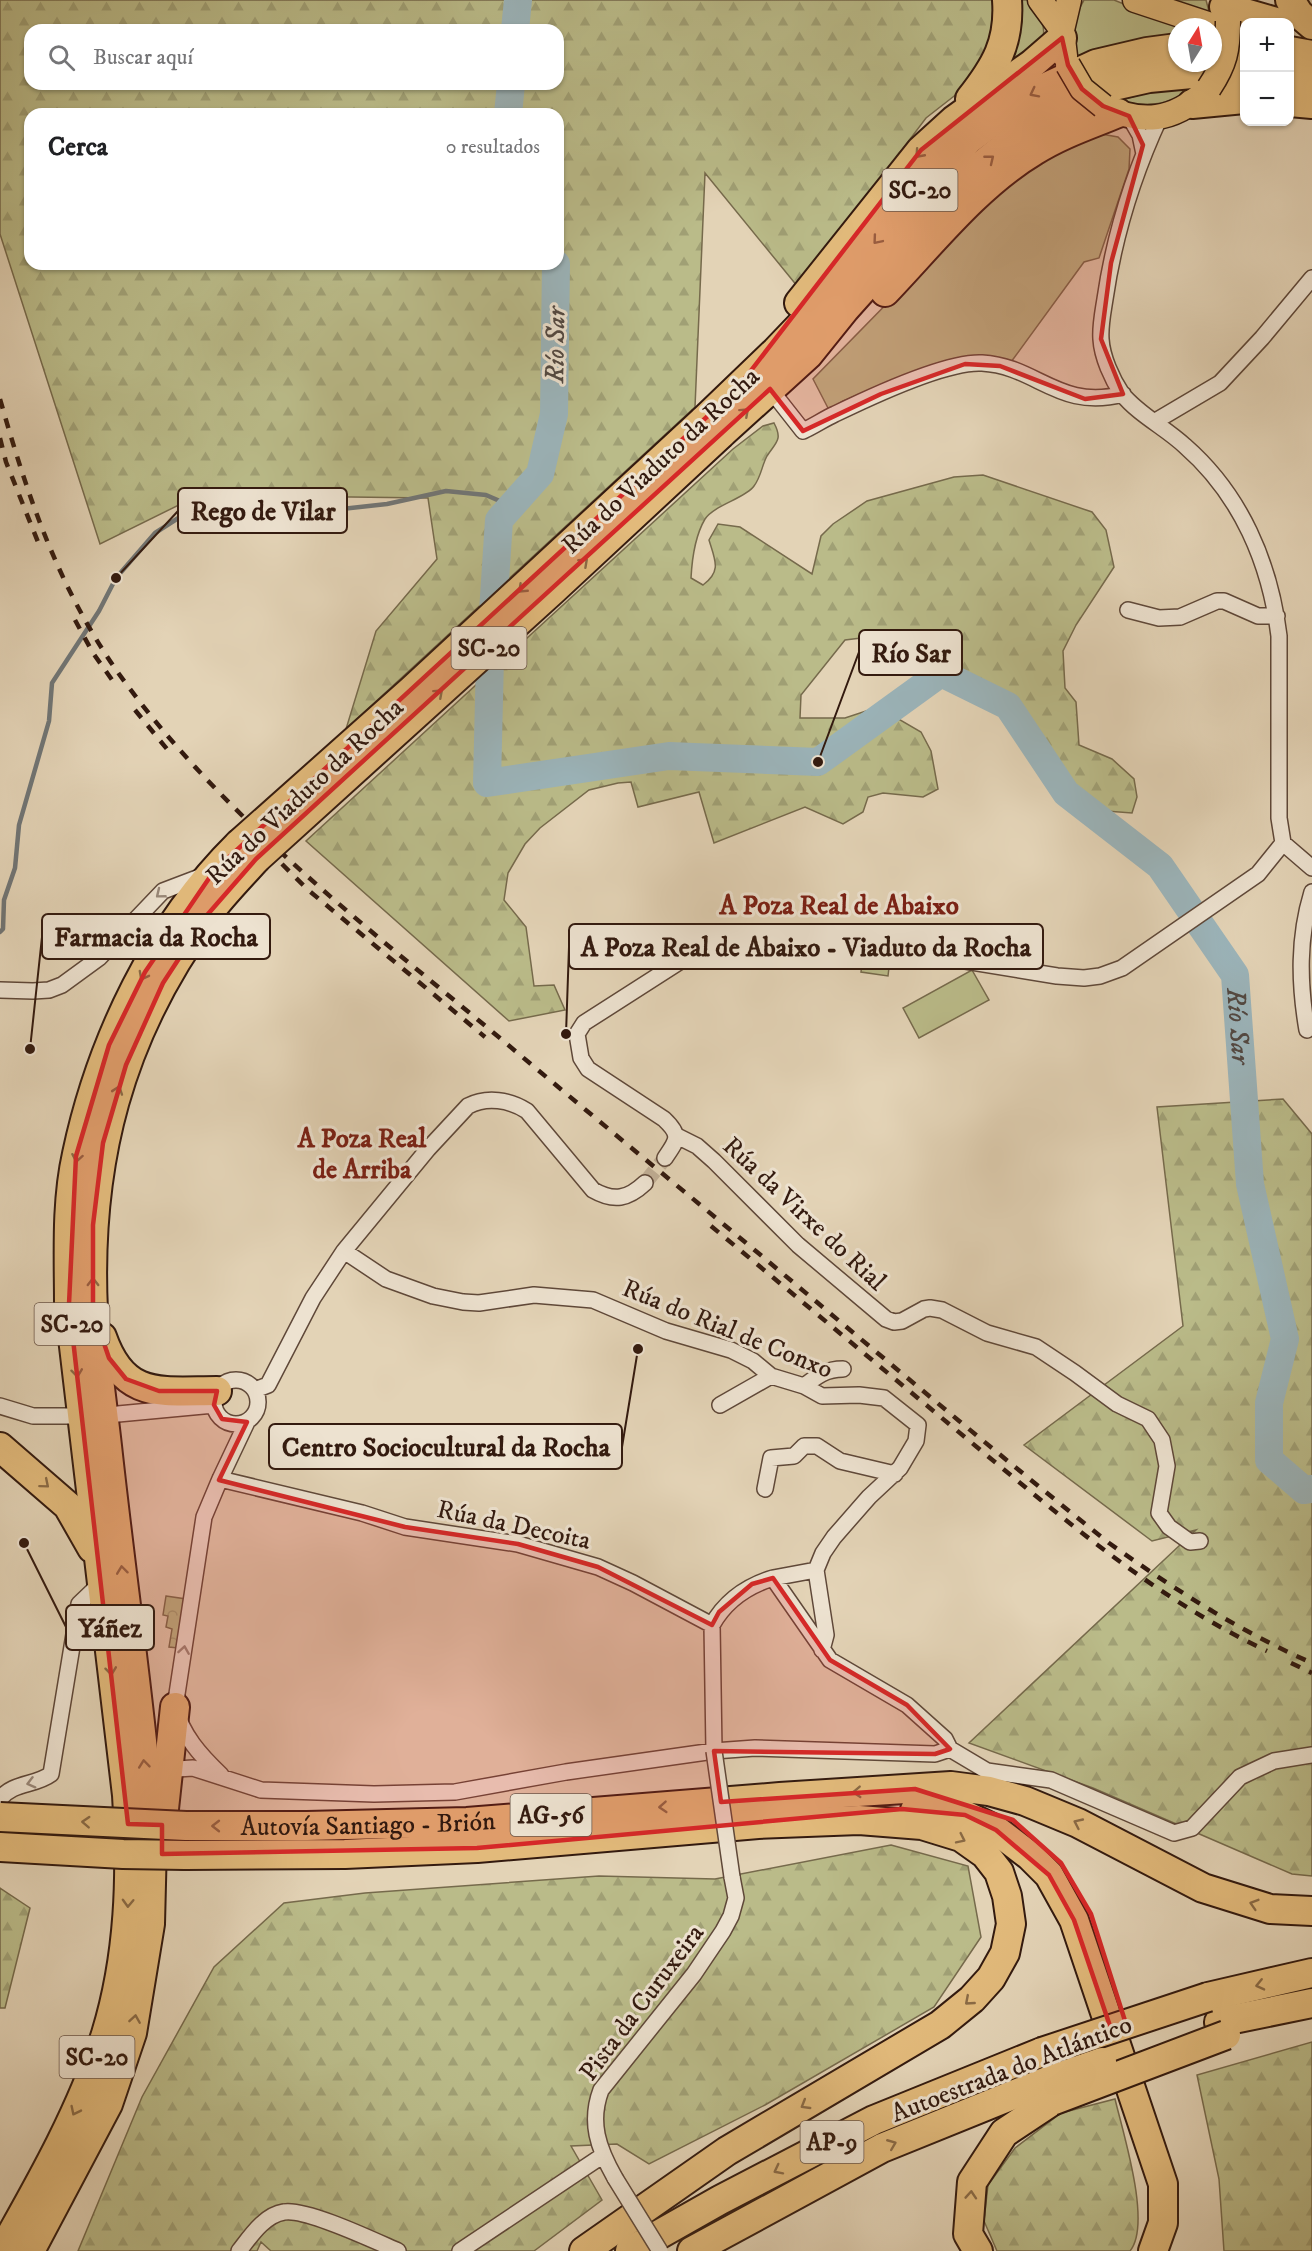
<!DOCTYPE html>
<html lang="es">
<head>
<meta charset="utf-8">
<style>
	:root { --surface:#fff; --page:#f6f6f6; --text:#202124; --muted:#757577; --line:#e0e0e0 }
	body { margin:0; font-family:"IM FELL DW Pica",serif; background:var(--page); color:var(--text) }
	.controls { position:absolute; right:18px; top:18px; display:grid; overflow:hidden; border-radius:12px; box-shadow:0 2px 4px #0004 }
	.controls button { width:54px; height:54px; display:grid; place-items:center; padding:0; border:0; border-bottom:2px solid var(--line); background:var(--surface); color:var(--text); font:30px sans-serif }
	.compass { position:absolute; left:1168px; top:18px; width:54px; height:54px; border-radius:50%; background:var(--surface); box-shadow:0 2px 4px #0004; rotate:11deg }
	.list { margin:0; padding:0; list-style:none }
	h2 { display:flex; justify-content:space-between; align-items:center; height:78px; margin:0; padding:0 24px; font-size:26px }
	h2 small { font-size:20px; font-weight:400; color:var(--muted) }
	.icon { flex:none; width:33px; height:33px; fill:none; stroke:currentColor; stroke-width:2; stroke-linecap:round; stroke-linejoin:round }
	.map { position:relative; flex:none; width:1312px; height:2251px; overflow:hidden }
	.search { position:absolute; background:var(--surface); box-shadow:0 2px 4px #0004; left:24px; top:24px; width:540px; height:66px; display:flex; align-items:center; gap:15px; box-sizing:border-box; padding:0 21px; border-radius:18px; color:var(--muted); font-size:22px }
	.panel { position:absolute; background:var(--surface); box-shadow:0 2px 4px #0004; left:24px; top:108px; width:540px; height:162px; border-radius:18px }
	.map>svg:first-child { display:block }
	.grass { fill:#babb89; stroke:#766a4c; stroke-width:1.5 }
	.forest { fill:url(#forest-firs); stroke:#766a4c; stroke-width:1.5; fill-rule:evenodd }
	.park { fill:url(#park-crowns); stroke:#766a4c; stroke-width:1.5 }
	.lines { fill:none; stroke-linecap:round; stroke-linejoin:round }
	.stream { stroke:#717676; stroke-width:4.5 }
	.river { stroke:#9bb4ba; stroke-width:28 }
	.street-tunnel { stroke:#c0ae95; stroke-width:15; stroke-dasharray:15 8; stroke-linecap:butt }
	.street-casing { stroke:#5f4839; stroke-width:18 }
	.primary-casing { stroke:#331a0f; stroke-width:27 }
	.highway-casing { stroke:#331a0f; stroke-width:32 }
	.street { stroke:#ede2d0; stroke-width:15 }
	.primary { stroke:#e2ba7b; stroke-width:24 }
	.highway { stroke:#e2ba7b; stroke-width:28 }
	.rail { stroke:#331a0f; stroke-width:4.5; stroke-dasharray:10 10; stroke-linecap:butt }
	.street-bridge-casing { stroke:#5f4839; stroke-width:18; stroke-linecap:butt }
	.primary-bridge-casing { stroke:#331a0f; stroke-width:27; stroke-linecap:butt }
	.highway-bridge-casing { stroke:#331a0f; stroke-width:32; stroke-linecap:butt }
	.street-bridge { stroke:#ede2d0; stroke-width:15 }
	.primary-bridge { stroke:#e2ba7b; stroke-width:24 }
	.highway-bridge { stroke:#e2ba7b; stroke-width:28 }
	.oneway { stroke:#8a6a45 }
	.oneway2 { stroke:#998879 }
	.marked { fill:#d62828; fill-opacity:0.2; stroke:#d62828; stroke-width:4.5; stroke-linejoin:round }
	.labels { text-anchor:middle; stroke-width:6; stroke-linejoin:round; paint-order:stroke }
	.shield { fill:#ede2d0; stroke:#6b5649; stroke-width:1.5 }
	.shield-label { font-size:24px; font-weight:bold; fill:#331a0f }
	.street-label { font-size:26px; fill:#331a0f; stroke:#ede2d0 }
	.water-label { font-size:27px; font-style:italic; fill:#524842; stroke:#ede2d0 }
	.neighbourhood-label { font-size:27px; font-weight:bold; fill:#7a1f14; stroke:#ede2d0 }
	.leader { fill:none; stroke:#331a0f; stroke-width:2 }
	.callout-dot { fill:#331a0f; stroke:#ede2d0; stroke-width:2 }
	.callout { fill:#ede2d0; stroke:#331a0f; stroke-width:2 }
	.callout-label { font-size:27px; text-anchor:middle; font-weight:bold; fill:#331a0f }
</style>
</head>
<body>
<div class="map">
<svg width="1312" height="2251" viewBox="0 0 1312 2251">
	<defs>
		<pattern id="forest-firs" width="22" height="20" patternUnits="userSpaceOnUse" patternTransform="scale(1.5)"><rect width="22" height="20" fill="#babb89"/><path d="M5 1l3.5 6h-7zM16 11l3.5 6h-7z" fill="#a0a075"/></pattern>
		<pattern id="park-crowns" width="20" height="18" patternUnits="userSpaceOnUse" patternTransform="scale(1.5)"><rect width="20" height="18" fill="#babb89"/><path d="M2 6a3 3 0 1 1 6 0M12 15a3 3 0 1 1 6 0" fill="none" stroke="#a0a075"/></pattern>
	</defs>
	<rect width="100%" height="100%" fill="#e3d3b6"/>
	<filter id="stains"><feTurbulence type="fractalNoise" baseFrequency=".00333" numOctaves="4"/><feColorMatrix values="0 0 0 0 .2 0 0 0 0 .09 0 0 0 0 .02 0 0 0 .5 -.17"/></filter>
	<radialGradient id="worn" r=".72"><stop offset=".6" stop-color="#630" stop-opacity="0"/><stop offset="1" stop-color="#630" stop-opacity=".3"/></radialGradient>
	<path class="grass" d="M1016,0h12c9,14 20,24 14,41l-41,33z
		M1084,0h30l67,27h-4v7l-44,7 -57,15c-4,-20 -3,-39 8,-56z
		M1153,0h53l5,19z
		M1193,85c-19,22 -48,22 -75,16l35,-10z
		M1101,134l17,3 12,12 -1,20 -30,89 -15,4 -73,100c-49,-20 -121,20 -168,39l-14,9 -16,-31 142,-145 45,-41 34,-27 18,-12z
		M972,970l17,30 -70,38 -16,-30z"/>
	<path class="forest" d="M0,0h994l-1,41 -15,30 -20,22 -32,25 -128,169 -93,-114 -10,234 -349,322 30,-98 61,-72 -9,-61 -229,-3 -99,49 -100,-310zM30,30h528v54h-528zM30,114h528v150h-528z
		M774,423c9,17 2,19 -7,33 -5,9 -6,21 -13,30 -8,12 -40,19 -49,33 -10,17 -13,40 -14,59l12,7c19,-14 12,-25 6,-45l9,-16 22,3 72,47 9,-38 12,-12 34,-23 87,-24 29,-2 109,37 14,18 8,37 -38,58 -13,26 2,37 11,14 3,43 33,14 22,20 3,18 -5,16 -39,-3 -25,-24 -32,-52 -24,-27 -95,-64 -23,-9 -49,6 -44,55 -1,23h45l33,-11 43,25 10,19 7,38 -15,8 -40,-4 -15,4 -5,15 -20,12 -38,-17 -91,36 -15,-51 -61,15 -7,-25 -13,1 -29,7 -49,38 -15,16 -17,29 -4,27 22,27 8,59 20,-1 11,25 -56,11 -203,-180 427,-392 30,-23z
		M1283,1099l29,35v742l-20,-2 -199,-86 -124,-45 227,-213 -44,11 -128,-96 159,-119 -26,-219z
		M891,1845l77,21 13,71 -47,70 -169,98 -116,59 -32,-20 -46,2 31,54 -68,51h-263l-10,-9 -4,9h-179l64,-154 72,-130 70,-64 81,-10 234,-17 116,3z
		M0,1888l30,20 -25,100h-5z
		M1312,2042v209h-88l-5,-72 -22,-104z
		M1115,2099c8,34 37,125 15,152h-133l-13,-30 4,-36 27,-37 46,-35z"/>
	<path class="park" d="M863,955l27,4 -2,17 -27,-4z
		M166,1596l20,3 -8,49 -9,-1 3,-18 -6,-2 2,-11 -5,-1z"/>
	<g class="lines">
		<path class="stream" d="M0,932l3,-3 1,-29 11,-32 4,-43 30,-104 3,-38 47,-72 17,-33 39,-45 28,-18 41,7 163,-18 59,-13 40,4 25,11"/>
		<g class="river">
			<path d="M515,30l3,-30"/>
			<path d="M508,114l3,-30"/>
			<path id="s1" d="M556,264l-2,150 -14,60 -41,46 -9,138 -3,125 182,-27 149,6 123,-89 67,33 58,87 94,73 75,109 15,209 35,155 -16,64v57l35,30 8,-1"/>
		</g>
		<path class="street-tunnel" d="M645,1183l20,-25"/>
		<defs>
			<path id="street" d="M1129,116l11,19 4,19
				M1160,117c-26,56 -46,120 -55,182 -2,13 -5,27 -4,40 1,18 11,40 21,55 17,21 44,34 63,52 56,49 85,117 94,190v182l4,25
				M770,389l33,42c11,-5 21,-12 32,-17 35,-17 111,-53 147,-51 55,3 77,48 141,31
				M1154,422l66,-39 42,-45 50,-60
				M1128,610l31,8 21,-1 37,-16h7l34,15h19
				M1283,843l29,25
				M0,990l33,1 16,-1 13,-5 37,-27 64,-67 42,-16
				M1307,1030c-8,-47 -9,-92 5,-138
				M677,1136l20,10 17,15 84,84 88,74 8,3 8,-1 22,-12 6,-1 12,2 45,23 49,14 39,26 42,31 31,15 14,21 5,26 -8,47 10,14 21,15 10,-1
				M665,1158c12,-18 17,-22 -1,-39l-76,-50 -7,-11 -4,-24 7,-11 114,-73 11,-5 31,-9 30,-3 30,1 257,42 27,2 16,-2 22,-8 136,-94 25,-31
				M344,1251l42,28 47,17 30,6 16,1 55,-8 59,5 73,31 65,19 22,11 18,15 33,10 18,10 37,-1 25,3 34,27 -2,16 -16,27 -31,29 -35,40 -11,16 -7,17 10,65 -4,15
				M214 1402a22 22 0 1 1 44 0a22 22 0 1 1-44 0Z
				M804,1386c13,-10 22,-17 39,-17
				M255,1390l13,-5 45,-87 31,-47 84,-102 40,-43c19,-10 42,-6 59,5l66,79c21,12 35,9 52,-7
				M720,1405l51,-29
				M0,1406l33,10h37
				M118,1414l96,-9
				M220,1479l142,34 43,14 113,17 80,23 35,16 79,42
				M765,1489l6,-31 23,-2 10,-10h13l23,15 55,13
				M773,1578l43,-8
				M950,1749l37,22 64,9 123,53 18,-5 48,-51 34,-16 38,-6
				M714,1751l-2,-126c14,-25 35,-39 61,-47l57,82 77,45 38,34 5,10
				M221,1775c-21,-20 -39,-40 -46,-68l29,-190 16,-38 27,-57
				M166,1776l11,-7 16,-1 68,22 113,4 81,-2 111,-20 148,-21 41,-3 180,6 15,-5
				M0,1799c13,-17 35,-13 51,-25l28,-170 22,-21
				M615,2178c-17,-30 -26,-56 -14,-88l93,-116 29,-43 8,-15 5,-18 -4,-21
				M239,2251c11,-14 25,-36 45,-39 22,-4 91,29 114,39
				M460,2251l142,-95"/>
			<path id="primary" d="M1040,0l22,30
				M1135,0l109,36
				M1065,56l-3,-26 7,-30
				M1103,106c39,19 70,15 102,-14"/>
			<g id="highway">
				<path d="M1290,0l9,14 13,11"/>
				<path d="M1224,7l52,15"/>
				<path d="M1213,44l31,2"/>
				<path d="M1290,51l22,4"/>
				<path d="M1290,78l22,4"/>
				<path d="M970,99c26,-33 40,-57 37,-99"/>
				<path d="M1290,102l22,2"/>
				<path d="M1192,104l52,-5"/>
				<path d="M885,292c46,-48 92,-107 149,-141 27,-17 55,-26 84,-38"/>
				<path d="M799,303l122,-153 33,-30 78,-56 30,-26"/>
				<path d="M703,421l73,-70 63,-66 74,-88 55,-57 59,-44 69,-32 51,-12 30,-4"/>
				<path d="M721,434l87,-79 37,-46 76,-85 52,-52 61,-49 66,-34 49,-11 53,-5h42"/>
				<path d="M102,1337c22,63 58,54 115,54"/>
				<path d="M0,1447l68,59 24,42"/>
				<path d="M915,1810l50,5 31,15 34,26 19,19 25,45 89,264v39l-10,28"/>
				<path d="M163,1818l12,-111"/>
				<path id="s2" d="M186,1826h121l160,-4 313,-25 171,-11 38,5 36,10 53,22 125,65 67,21 42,2"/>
				<path d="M185,1855l160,-1 132,-6 281,-24 101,-4 63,5 39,12 24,17 14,18 8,24 4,28 -6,29 -14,25 -19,21 -32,26 -213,126 -143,100"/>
				<path d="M1208,1997l104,-24"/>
				<path d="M1219,2022l93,-19"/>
				<path d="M2,2251c39,-69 80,-141 104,-217 24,-78 26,-159 21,-239l-58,-491c0,-49 -3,-101 8,-150 24,-113 79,-228 162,-310"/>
				<path d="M30,2251l78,-147 24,-71 18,-109 2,-81 -6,-64c-11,-111 -27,-222 -39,-333 -5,-45 -12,-90 -14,-135 -7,-149 26,-276 115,-397 15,-20 32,-37 48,-55"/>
				<path d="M630,2251l90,-51 154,-80 168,-68"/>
				<path d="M692,2251l190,-103 168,-68"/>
				<path d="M978,2251l-10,-17 4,-52 32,-49 48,-32"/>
			</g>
		</defs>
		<use href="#street" class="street-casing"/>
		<use href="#primary" class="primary-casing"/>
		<use href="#highway" class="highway-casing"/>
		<use href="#street" class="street"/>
		<use href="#primary" class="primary"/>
		<use href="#highway" class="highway"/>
		<path class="rail" d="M0,399c28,99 59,190 119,275 105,146 251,255 388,370 83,70 167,139 250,208 117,98 233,196 352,291 65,46 130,88 203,120
			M0,438l6,24 32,80
			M75,620l18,33 22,31
			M135,710l36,44
			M282,864l25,25 178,148
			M711,1226c87,72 174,145 261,217 93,77 184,156 295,208
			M1291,1663l21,10"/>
		<defs>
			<path id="street-bridge" d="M714,1751l18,126
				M615,2178l45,73"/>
			<path id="primary-bridge" d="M1068,65l14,24 21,17
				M1209,88c16,-24 19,-38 19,-67"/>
			<path id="highway-bridge" d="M239,844l173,-154 291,-269
				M256,859l296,-268 169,-157
				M0,1817l186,9
				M0,1847l123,7 62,1
				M1042,2052l166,-55
				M1050,2080l52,-18
				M1052,2101l174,-66"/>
		</defs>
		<use href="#street-bridge" class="street-bridge-casing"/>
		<use href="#primary-bridge" class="primary-bridge-casing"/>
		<use href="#highway-bridge" class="highway-bridge-casing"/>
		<use href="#street-bridge" class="street-bridge"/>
		<use href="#primary-bridge" class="primary-bridge"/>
		<use href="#highway-bridge" class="highway-bridge"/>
	</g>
	<defs><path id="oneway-chevron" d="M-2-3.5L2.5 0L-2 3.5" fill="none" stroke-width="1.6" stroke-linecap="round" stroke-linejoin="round" transform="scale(1.5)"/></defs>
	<g class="oneway">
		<use href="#oneway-chevron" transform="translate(1034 93) rotate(153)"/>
		<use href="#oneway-chevron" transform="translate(919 154) rotate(132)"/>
		<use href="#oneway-chevron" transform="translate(990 159) rotate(-39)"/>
		<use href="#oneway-chevron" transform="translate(877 240) rotate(130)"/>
		<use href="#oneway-chevron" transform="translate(745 412) rotate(-42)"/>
		<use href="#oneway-chevron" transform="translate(584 562) rotate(-43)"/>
		<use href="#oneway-chevron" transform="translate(522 589) rotate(137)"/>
		<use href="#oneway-chevron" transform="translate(439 693) rotate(-42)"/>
		<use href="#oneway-chevron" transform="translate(143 976) rotate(118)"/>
		<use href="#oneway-chevron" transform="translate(118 1090) rotate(-71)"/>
		<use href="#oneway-chevron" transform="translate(77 1158) rotate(100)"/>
		<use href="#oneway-chevron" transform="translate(93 1282) rotate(-90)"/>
		<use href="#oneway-chevron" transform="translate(77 1373) rotate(83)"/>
		<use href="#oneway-chevron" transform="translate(45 1484) rotate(40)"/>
		<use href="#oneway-chevron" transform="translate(122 1570) rotate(-97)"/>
		<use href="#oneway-chevron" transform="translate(111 1671) rotate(83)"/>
		<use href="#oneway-chevron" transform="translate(144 1764) rotate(-96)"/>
		<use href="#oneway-chevron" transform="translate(857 1792) rotate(177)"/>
		<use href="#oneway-chevron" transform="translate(663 1807) rotate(176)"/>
		<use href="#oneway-chevron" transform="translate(86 1822) rotate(-177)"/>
		<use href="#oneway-chevron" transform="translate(1078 1823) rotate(-155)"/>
		<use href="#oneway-chevron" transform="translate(216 1826) rotate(-180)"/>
		<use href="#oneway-chevron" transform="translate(961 1839) rotate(26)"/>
		<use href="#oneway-chevron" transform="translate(128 1903) rotate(92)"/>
		<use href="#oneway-chevron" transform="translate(1254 1904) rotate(-163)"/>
		<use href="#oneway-chevron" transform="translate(1260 1985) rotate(167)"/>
		<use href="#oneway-chevron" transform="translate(969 2001) rotate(139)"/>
		<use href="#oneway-chevron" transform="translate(135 2019) rotate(-81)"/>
		<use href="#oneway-chevron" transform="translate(805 2105) rotate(149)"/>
		<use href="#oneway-chevron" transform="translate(75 2111) rotate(116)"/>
		<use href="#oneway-chevron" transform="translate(892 2144) rotate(-22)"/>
		<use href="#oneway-chevron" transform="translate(778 2170) rotate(153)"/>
		<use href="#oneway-chevron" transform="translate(971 2195) rotate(-86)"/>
	</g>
	<g class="oneway2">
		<use href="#oneway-chevron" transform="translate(160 894) rotate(141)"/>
		<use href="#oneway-chevron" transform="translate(184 1650) rotate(-81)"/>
		<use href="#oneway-chevron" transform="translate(31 1783) rotate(165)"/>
	</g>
	<path class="marked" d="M1062,38l6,27 14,24 21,17 26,10 14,29 -32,118 -10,76 22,55 -38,5 -85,-33 -35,-2 -84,30 -78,37 -33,-42 -514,470 -48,55 -45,69 -37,82 -23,78 -10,82v86l16,47 17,21 33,12h58l-3,14 8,14 25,3 -28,58 186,47 113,17 80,23 114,58 7,-13 33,-28 21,-6 57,82 77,45 43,44 -15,5 -221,-3 7,51 194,-13 98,31 48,43 30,51 35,110 -15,5 -37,-109 -25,-45 -53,-45 -31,-15 -63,-6 -425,39 -315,6v-29l-34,-1 -59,-520 7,-148 33,-111 36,-73 69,-101 522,-481 185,-240z"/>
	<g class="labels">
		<g class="shield">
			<rect x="882.5" y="169" width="75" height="42" rx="4.5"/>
			<rect x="451.5" y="627" width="75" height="42" rx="4.5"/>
			<rect x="34.5" y="1303" width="75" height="42" rx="4.5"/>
			<rect x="510.5" y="1794" width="81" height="42" rx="4.5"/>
			<rect x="59.5" y="2036" width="75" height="42" rx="4.5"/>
			<rect x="800.5" y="2121" width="63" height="42" rx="4.5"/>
		</g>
		<g class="shield-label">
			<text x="920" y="198">SC-20</text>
			<text x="489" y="656">SC-20</text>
			<text x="72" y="1332">SC-20</text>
			<text x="551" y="1823">AG-56</text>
			<text x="97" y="2065">SC-20</text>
			<text x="832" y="2150">AP-9</text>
		</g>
		<g class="street-label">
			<text transform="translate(660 460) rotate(-43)" y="9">Rúa do Viaduto da Rocha</text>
			<text transform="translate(304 791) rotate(-43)" y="9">Rúa do Viaduto da Rocha</text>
			<text transform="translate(805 1213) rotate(43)" y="9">Rúa da Virxe do Rial</text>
			<text transform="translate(728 1328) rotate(22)" y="9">Rúa do Rial de Conxo</text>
			<text transform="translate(514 1524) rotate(12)" y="9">Rúa da Decoita</text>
			<text dy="9" stroke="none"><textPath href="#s2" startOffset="182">Autovía Santiago - Brión</textPath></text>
			<text transform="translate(641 2002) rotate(-53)" y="9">Pista da Curuxeira</text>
			<text transform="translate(1011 2068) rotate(-21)" y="9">Autoestrada do Atlántico</text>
		</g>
		<g class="water-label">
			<text transform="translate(555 345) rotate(-89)" y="9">Río Sar</text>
			<text dy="9" stroke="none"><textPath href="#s1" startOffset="1503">Río Sar</textPath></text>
		</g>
		<g class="neighbourhood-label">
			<text x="839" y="914">A Poza Real de Abaixo</text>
			<text x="362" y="1147">A Poza Real<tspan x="362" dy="31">de Arriba</tspan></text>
		</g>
	</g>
	<path class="leader" d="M116 578L178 511M818 762L859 652M30 1049L42 937M566 1034L569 947M638 1349L622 1447M24 1543L66 1627"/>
	<g class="callout-dot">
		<circle cx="116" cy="578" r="6"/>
		<circle cx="818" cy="762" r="6"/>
		<circle cx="30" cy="1049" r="6"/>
		<circle cx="566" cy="1034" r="6"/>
		<circle cx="638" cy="1349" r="6"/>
		<circle cx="24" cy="1543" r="6"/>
	</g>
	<g class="callout">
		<rect x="178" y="488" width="169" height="45" rx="6"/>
		<rect x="859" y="630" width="103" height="45" rx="6"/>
		<rect x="42" y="914" width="228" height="45" rx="6"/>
		<rect x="569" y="924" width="474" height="45" rx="6"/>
		<rect x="269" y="1424" width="353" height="45" rx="6"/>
		<rect x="66" y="1605" width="88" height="45" rx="6"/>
	</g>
	<g class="callout-label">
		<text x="263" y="520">Rego de Vilar</text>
		<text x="911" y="662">Río Sar</text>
		<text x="156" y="946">Farmacia da Rocha</text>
		<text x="806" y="956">A Poza Real de Abaixo - Viaduto da Rocha</text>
		<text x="446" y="1456">Centro Sociocultural da Rocha</text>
		<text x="110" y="1637">Yáñez</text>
	</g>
	<rect width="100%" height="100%" filter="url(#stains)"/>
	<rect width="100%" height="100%" fill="url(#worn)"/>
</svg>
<div class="controls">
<button>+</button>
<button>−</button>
</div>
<svg class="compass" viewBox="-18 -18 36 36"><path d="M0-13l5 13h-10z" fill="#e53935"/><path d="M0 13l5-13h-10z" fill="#757577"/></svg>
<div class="search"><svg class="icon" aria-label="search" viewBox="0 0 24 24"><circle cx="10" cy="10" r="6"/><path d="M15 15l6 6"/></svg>Buscar aquí</div>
<section class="panel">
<h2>Cerca<small>0 resultados</small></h2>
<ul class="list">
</ul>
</section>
</div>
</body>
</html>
